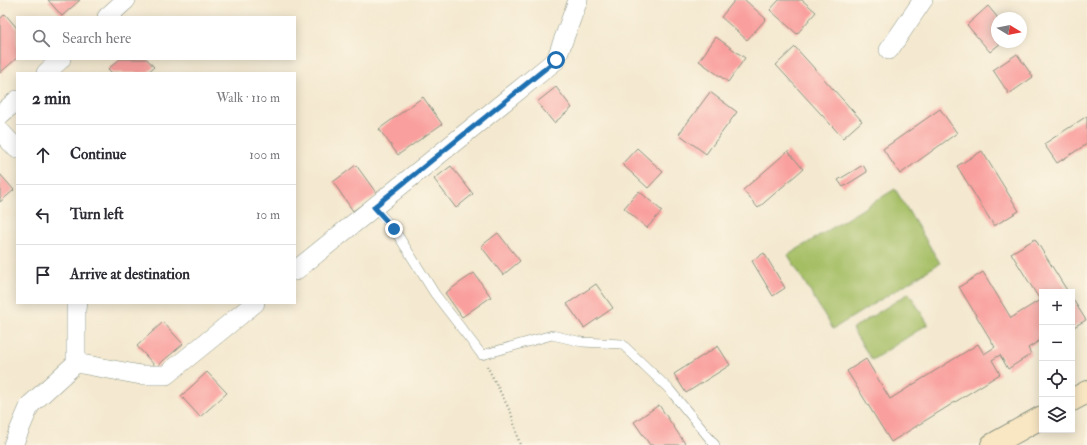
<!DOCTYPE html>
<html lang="en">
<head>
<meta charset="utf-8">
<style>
	:root { --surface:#fff; --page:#f7f7f7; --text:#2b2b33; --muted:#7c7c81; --line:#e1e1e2 }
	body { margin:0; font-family:"IM FELL Double Pica",serif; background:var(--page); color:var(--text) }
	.controls { position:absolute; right:12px; bottom:12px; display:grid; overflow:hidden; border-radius:0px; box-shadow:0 2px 10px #0003 }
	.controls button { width:36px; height:36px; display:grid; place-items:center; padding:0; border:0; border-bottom:1px solid var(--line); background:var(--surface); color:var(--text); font:20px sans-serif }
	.compass { position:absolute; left:991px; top:12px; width:36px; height:36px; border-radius:50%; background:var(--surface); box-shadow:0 2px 10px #0003; rotate:100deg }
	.stop { position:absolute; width:12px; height:12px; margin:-9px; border:3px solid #1f6fb2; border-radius:50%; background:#fff }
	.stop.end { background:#1f6fb2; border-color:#fff; box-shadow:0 1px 4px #0008 }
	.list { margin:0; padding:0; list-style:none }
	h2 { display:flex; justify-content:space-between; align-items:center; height:52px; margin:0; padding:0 16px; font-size:17px }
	h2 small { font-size:13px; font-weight:400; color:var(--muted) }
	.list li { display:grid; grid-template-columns:26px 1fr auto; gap:12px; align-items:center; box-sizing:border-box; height:60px; padding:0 16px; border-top:1px solid var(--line) }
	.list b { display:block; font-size:15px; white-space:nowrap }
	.list em { font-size:13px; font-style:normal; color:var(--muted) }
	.icon { flex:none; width:22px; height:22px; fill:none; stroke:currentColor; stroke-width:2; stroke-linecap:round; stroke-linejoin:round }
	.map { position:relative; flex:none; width:1087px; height:445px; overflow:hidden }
	.search { position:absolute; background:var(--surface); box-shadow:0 2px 10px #0003; left:16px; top:16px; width:280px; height:44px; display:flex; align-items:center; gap:10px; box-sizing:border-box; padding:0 14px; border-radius:0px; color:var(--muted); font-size:15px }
	.panel { position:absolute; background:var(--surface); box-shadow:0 2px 10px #0003; left:16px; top:72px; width:280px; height:232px; border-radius:0px }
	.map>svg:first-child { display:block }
	.green { fill:#a4be64; stroke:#627e4c }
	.building { fill:#f9a09f }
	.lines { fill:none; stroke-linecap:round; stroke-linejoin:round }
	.lane-casing { stroke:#8a9382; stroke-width:10 }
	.street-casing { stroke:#8a9382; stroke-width:20 }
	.secondary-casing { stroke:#8a9382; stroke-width:24 }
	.path { stroke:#8a9382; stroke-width:2.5; stroke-dasharray:1 3; stroke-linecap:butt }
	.lane { stroke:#fff; stroke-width:9 }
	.street { stroke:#fff; stroke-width:19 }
	.secondary { stroke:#f9e7c3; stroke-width:22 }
	.route { stroke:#1f6fb2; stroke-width:5 }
</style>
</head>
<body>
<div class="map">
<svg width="1087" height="445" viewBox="0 0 1087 445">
	<rect width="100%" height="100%" fill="#fcf5e5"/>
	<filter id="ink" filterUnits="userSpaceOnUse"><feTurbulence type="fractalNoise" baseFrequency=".025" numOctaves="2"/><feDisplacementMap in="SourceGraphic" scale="8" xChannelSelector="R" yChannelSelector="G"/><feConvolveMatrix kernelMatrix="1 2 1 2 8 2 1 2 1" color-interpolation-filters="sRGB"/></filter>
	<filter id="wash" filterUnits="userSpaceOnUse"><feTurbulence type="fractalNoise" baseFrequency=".012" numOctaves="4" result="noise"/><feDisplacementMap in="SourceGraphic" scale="16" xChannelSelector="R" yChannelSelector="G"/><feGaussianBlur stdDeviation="0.9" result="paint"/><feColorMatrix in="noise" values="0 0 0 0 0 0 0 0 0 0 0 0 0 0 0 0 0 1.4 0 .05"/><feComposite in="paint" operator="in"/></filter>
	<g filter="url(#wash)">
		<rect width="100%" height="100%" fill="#f4e9d0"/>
		<path class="green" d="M895,189l45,74 -107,66 -45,-74z
			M909,293l19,31 -56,36 -20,-31z"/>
		<g id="blocks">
			<path class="building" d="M48,0h32l-18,16z
				M735,0h10l21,19 -19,21 -26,-23z
				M779,0h23l14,12 -19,22 -27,-24z
				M988,6l10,12h-1v24h5l-12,10 -23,-27z
				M5,14l12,14v30l-17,15v-54z
				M716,37l29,21 -17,24 -29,-21z
				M795,47l67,74 -19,17 -67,-73z
				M1017,54l16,23 -24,17 -16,-24z
				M120,59h27l7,8 -7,6h-35l-4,-4z
				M556,87l16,21 -18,15 -17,-21z
				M710,92l27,20 -31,42 -27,-20z
				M423,97l19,27 -44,31 -19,-26z
				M940,109l17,24 -57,41 -17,-25z
				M1087,116v28l-30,19 -13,-19z
				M637,148l26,24 -15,16 -26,-24z
				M788,151l15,18 -45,39 -15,-18z
				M982,151l37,60 -25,15 -37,-60z
				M356,165l21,29 -24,17 -20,-29z
				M863,165l4,7 -24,15 -5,-7z
				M451,166l22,28 -17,14 -22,-29z
				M0,174l14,16 -14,12z
				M639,191l23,20 -15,17 -23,-20z
				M498,233l22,28 -17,14 -22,-29z
				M1035,239l33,53h-26v47l-14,9 3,6 -23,15 -8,-14 -8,5 8,14 -109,68 -44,-71 19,-12 24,40 88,-55 6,10 11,-7 -36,-60 24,-15 28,46 29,-18 -29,-47z
				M764,253l21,35 -12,8 -21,-35z
				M474,273l17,24 -29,20 -17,-24z
				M596,284l17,24 -29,20 -17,-24z
				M1072,298l14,22 -14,8z
				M163,322l20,22 -27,23 -19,-21z
				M718,346l12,19 -44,28 -12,-19z
				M207,372l20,21 -27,24 -19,-21z
				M659,405l27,40h-36l-16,-23z"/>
		</g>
	</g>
	<g filter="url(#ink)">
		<use href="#blocks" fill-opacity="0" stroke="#8a9382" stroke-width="1"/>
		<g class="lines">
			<defs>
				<path id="lane" d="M374,207l20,22 41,65 47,61 70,-20 30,7 40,2 47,45 46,56"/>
				<path id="street" d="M107,17l19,-17
					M889,50l34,-50
					M46,73l15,-14
					M0,115l17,-15
					M0,131l17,18
					M295,271l261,-211 22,-60
					M76,363l65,12h25l89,-72
					M76,363v-57l2,-3
					M13,445l17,-40 46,-42"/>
				<path id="secondary" d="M1072,400l15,-8
					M992,445l50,-28"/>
			</defs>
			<use href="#lane" class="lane-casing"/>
			<use href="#street" class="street-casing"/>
			<use href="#secondary" class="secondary-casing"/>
			<path class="path" d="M487,366l24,47 9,32"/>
			<use href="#lane" class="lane"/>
			<use href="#street" class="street"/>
			<use href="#secondary" class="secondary"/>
		</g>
	</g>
	<g class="lines" filter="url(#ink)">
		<path class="route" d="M394,229l-20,-22 182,-147"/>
	</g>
</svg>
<div class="controls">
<button>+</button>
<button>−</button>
<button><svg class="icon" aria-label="locate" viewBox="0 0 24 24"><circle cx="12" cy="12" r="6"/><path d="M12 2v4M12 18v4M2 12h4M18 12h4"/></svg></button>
<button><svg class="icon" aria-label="layers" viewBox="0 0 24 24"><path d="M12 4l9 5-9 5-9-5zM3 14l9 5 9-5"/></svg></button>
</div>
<svg class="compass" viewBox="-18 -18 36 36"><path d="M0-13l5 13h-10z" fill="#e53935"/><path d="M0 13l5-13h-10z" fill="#7c7c81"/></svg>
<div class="stop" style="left:556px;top:60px"></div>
<div class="stop end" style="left:394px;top:229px"></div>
<div class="search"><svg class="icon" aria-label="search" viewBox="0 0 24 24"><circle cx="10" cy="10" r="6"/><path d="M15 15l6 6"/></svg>Search here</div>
<section class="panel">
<h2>2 min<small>Walk · 110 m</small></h2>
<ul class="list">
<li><svg class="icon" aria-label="ahead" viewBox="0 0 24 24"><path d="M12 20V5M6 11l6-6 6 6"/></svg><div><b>Continue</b></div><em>100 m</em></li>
<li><svg class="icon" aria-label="left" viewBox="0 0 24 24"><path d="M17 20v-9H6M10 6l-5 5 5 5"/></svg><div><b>Turn left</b></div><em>10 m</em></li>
<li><svg class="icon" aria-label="arrive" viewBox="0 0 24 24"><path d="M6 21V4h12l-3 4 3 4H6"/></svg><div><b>Arrive at destination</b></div></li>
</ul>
</section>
</div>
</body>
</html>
